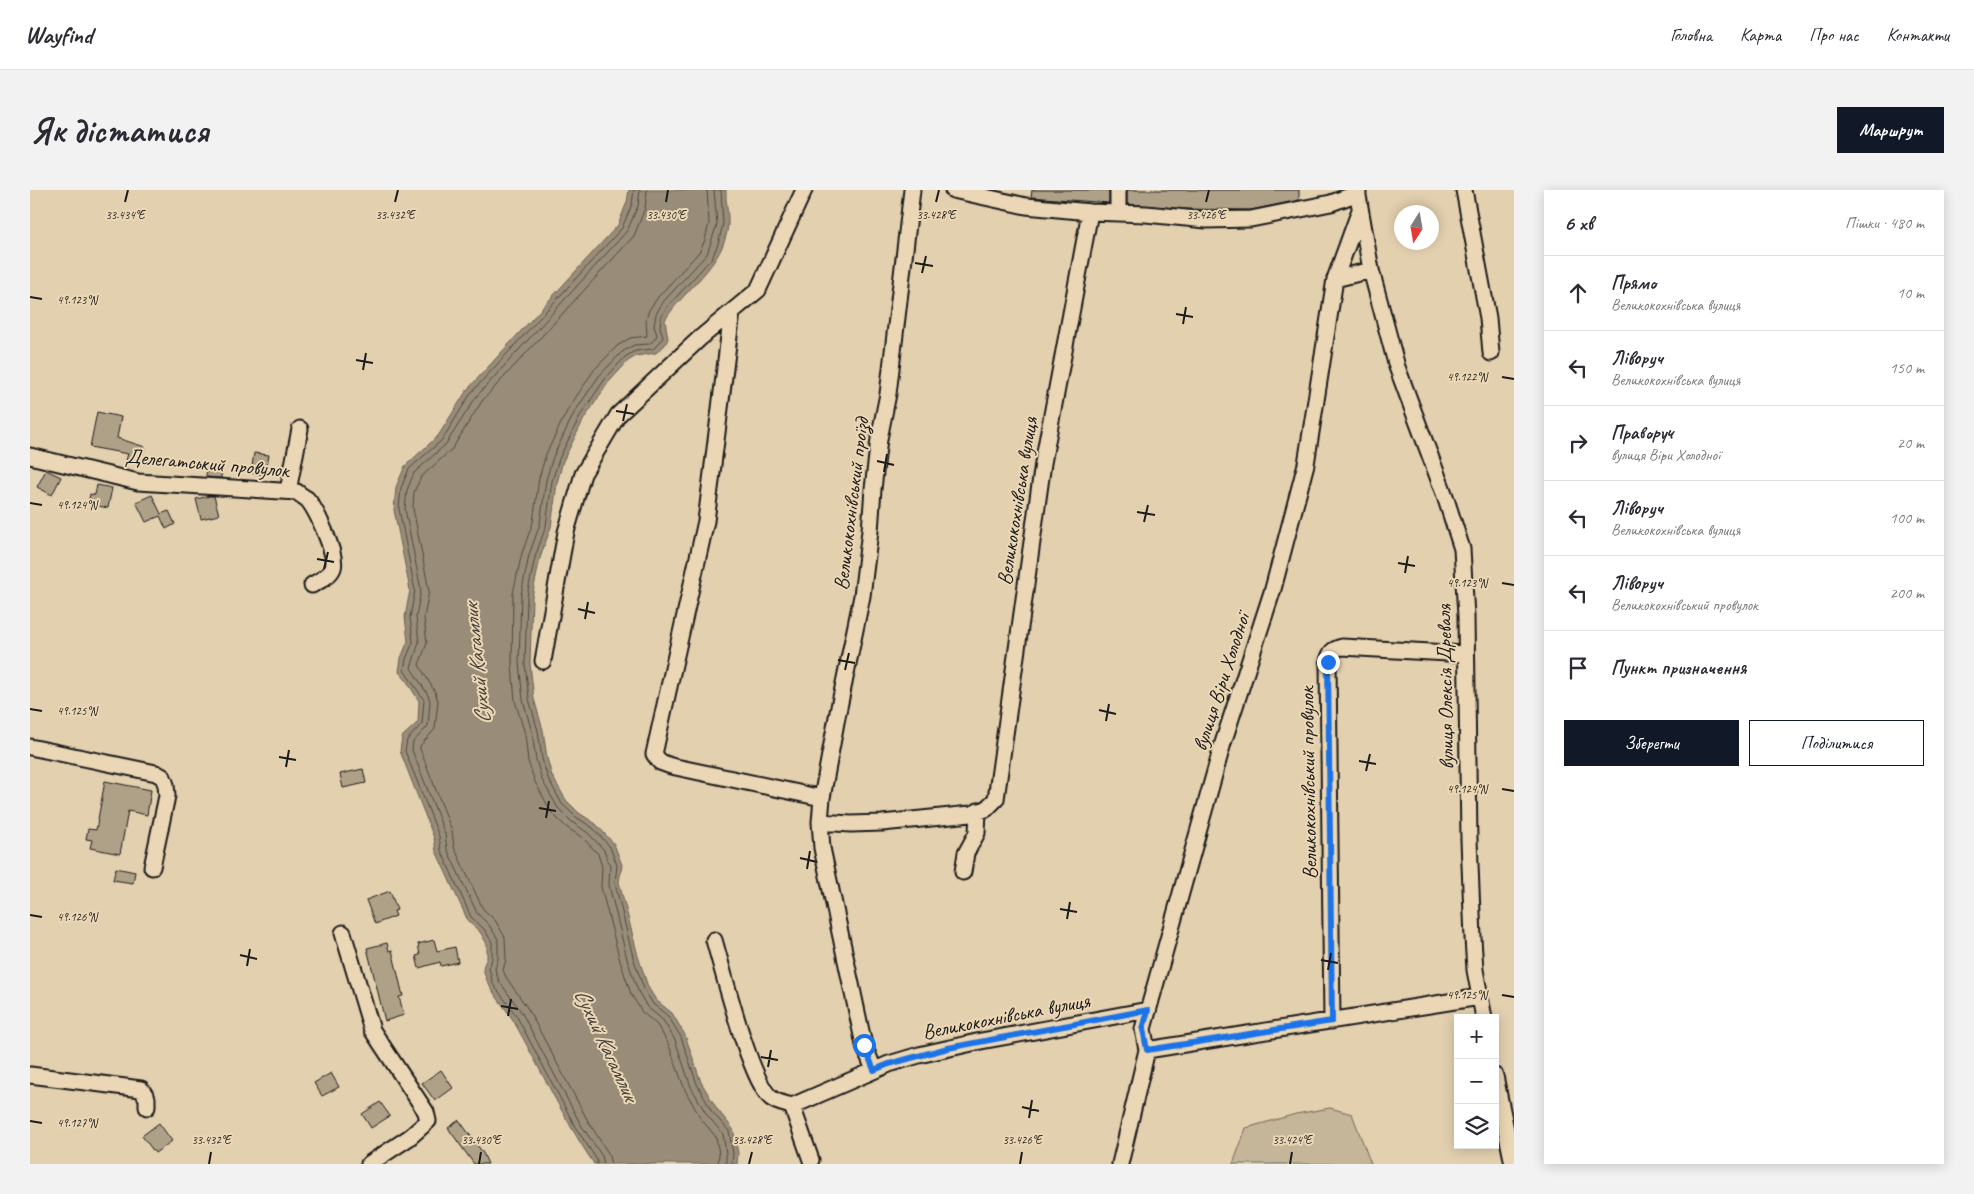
<!DOCTYPE html>
<html lang="uk">
<head>
<meta charset="utf-8">
<style>
	:root { --surface:#fff; --page:#f2f2f3; --text:#2b2b33; --muted:#7c7c81; --line:#e1e1e2; --accent:#111827 }
	body { margin:0; font-family:Caveat,sans-serif; background:var(--page); color:var(--text) }
	.controls { position:absolute; right:15px; bottom:15px; display:grid; overflow:hidden; border-radius:0px; box-shadow:0 2px 12px #0003 }
	.controls button { width:45px; height:45px; display:grid; place-items:center; padding:0; border:0; border-bottom:1px solid var(--line); background:var(--surface); color:var(--text); font:25px sans-serif }
	.compass { position:absolute; left:1364px; top:15px; width:45px; height:45px; border-radius:50%; background:var(--surface); box-shadow:0 2px 12px #0003; rotate:191deg }
	.stop { position:absolute; width:15px; height:15px; margin:-11px; border:4px solid #1a73e8; border-radius:50%; background:#fff }
	.stop.end { background:#1a73e8; border-color:#fff; box-shadow:0 1px 5px #0008 }
	.list { margin:0; padding:0; list-style:none }
	h2 { display:flex; justify-content:space-between; align-items:center; height:65px; margin:0; padding:0 20px; font-size:21px }
	h2 small { font-size:16px; font-weight:400; color:var(--muted) }
	.list li { display:grid; grid-template-columns:32px 1fr auto; gap:15px; align-items:center; box-sizing:border-box; height:75px; padding:0 20px; border-top:1px solid var(--line) }
	.list b { display:block; font-size:19px; white-space:nowrap }
	.list p { margin:0; font-size:16px; white-space:nowrap; color:var(--muted) }
	.list em { font-size:16px; font-style:normal; color:var(--muted) }
	.actions { display:flex; gap:10px; padding:15px 20px }
	.actions a { flex:1; padding:11px 0; border:1px solid var(--accent); border-radius:0px; text-align:center; font-size:18px; color:var(--accent) }
	.actions .main { background:var(--accent); color:#fff }
	.icon { flex:none; width:28px; height:28px; fill:none; stroke:currentColor; stroke-width:2; stroke-linecap:round; stroke-linejoin:round }
	.map { position:relative; flex:none; width:1484px; height:974px; overflow:hidden; border-radius:0px }
	header { display:flex; align-items:center; gap:30px; box-sizing:border-box; height:70px; padding:0 25px; background:var(--surface); border-bottom:1px solid var(--line) }
	header strong { font-size:24px }
	nav { display:flex; gap:28px; margin-inline-start:auto; font-size:18px }
	.intro { display:flex; align-items:center; justify-content:space-between; box-sizing:border-box; height:120px; padding:0 30px }
	h1 { margin:0; font-size:35px }
	.button { padding:12px 22px; border-radius:0px; background:var(--accent); color:#fff; font-size:18px; font-weight:700 }
	main { display:flex; gap:30px; padding:0 30px }
	aside { flex:1; background:var(--surface); border-radius:0px; box-shadow:0 2px 12px #0003 }
	.map>svg:first-child { display:block }
	.green { fill:#c5b599; stroke:#70685a }
	.water { fill:#998d79; stroke:#676054 }
	.lines { fill:none; stroke-linecap:round; stroke-linejoin:round }
	.shore { stroke:#4e4941; stroke-width:1 }
	.building { fill:#afa188; stroke:#1c1c1c }
	.minor-casing { stroke:#1c1c1c; stroke-width:19 }
	.minor { stroke:#ebd7b5; stroke-width:15 }
	.route { stroke:#1a73e8; stroke-width:6 }
	.ticks { fill:none; stroke:#1c1c1c; stroke-width:2 }
	.labels { text-anchor:middle; stroke-width:4; stroke-linejoin:round; paint-order:stroke }
	.street-label { font-size:21px; fill:#1c1c1c; stroke:#ebd7b5 }
	.water-label { font-size:22px; font-style:italic; fill:#48443d; stroke:#ebd7b5 }
	.ticks-label { font-size:12px; text-anchor:middle; fill:#1c1c1c; stroke:#ebd7b5; stroke-width:4; stroke-linejoin:round; paint-order:stroke }
</style>
</head>
<body>
<header>
<strong>Wayfind</strong>
<nav><a>Головна</a><a>Карта</a><a>Про нас</a><a>Контакти</a></nav>
</header>
<div class="intro"><h1>Як дістатися</h1><a class="button">Маршрут</a></div>
<main>
<div class="map">
<svg width="1484" height="974" viewBox="0 0 1484 974">
	<rect width="100%" height="100%" fill="#e3d0af"/>
	<filter id="ink" filterUnits="userSpaceOnUse"><feTurbulence type="fractalNoise" baseFrequency=".02" numOctaves="2"/><feDisplacementMap in="SourceGraphic" scale="10" xChannelSelector="R" yChannelSelector="G"/><feConvolveMatrix kernelMatrix="1 2 1 2 8 2 1 2 1" color-interpolation-filters="sRGB"/></filter>
	<g filter="url(#ink)">
		<path class="green" d="M1300,918l22,6 19,50h-138l13,-36 50,-14z"/>
		<path class="water" d="M599,0h97c-1,11 3,24 2,35 -4,41 -43,63 -63,95l3,19 -3,6 -9,8 -20,3 -8,5 -20,22 -24,36 -21,42 -6,22 -6,44 -11,31 -8,39 -2,67 4,35 9,31 4,28 5,18 14,24 13,13 17,11 18,20 8,21 -3,17 19,74 10,31 8,13 16,13 13,22 16,47 16,27 16,20 5,24 -1,11h-143c-31,-46 -54,-96 -81,-144 -11,-18 -27,-32 -30,-53l4,-9v-14l-7,-12 -12,-11 -32,-70 -2,-13 -34,-87 2,-14 16,-15 1,-21 -13,-21 -7,-8 2,-14 7,-17 -3,-24 5,-27 -16,-80 2,-23 9,-21 33,-30 29,-46 151,-165 9,-23z"/>
		<g class="lines">
			<path class="shore" d="M677,0l2,33 -4,17 -5,11 -42,46 -9,13 -3,9 1,17 -17,2 -13,8 -23,24 -26,39 -22,45 -7,24 -6,44 -11,31 -9,40 -1,73 3,35 10,33 3,27 7,21 17,31 14,14 17,11 15,16 4,13 -1,20 19,74 11,33 11,18 15,13 11,18 17,47 16,29 15,18 3,17 -1,10
				M684,0l3,34 -10,30 -44,48 -7,12 -2,12 3,9 -2,4 -6,5 -15,1 -12,7 -23,24 -25,37 -21,44 -7,23 -6,44 -11,31 -8,40 -2,68 4,37 9,32 4,28 6,20 16,28 14,14 16,11 16,17 6,16 -1,19 18,74 11,32 9,16 16,13 12,20 16,47 16,28 16,19 3,20v10
				M691,0l2,34 -5,20 -6,14 -44,48 -7,11 -1,10 3,10 -3,5 -7,7 -18,2 -10,6 -20,22 -25,37 -21,43 -7,22 -6,45 -11,31 -8,39 -2,68 4,35 9,32 4,28 6,19 14,26 14,13 17,11 17,19 7,18 -2,18 18,74 11,32 9,15 15,12 13,21 16,47 15,28 17,19 4,22 -1,11
				M567,974v-4l-21,-32 -60,-113 -23,-31 -4,-16 3,-9v-17l-8,-13 -13,-12 -30,-67 -2,-14 -34,-85 2,-11 15,-16 2,-24 -20,-30 2,-11 7,-17 -3,-25 5,-27 -16,-81 2,-21 8,-19 33,-29 29,-47 151,-165 10,-24 2,-14
				M574,974l-2,-8 -21,-31 -59,-112 -23,-32 -4,-12 3,-10v-20l-9,-14 -12,-12 -30,-64 -2,-15 -33,-84 1,-8 15,-16 2,-25 -2,-6 -17,-27 8,-26 -3,-25 5,-27 -16,-81 2,-19 7,-17 32,-29 30,-47 151,-166 11,-25 2,-16
				M581,974l-3,-11 -20,-32 -60,-112 -22,-32 -3,-7 3,-10 -1,-23 -10,-17 -12,-11 -29,-62 -2,-16 -32,-82v-3l15,-17 3,-28 -3,-9 -16,-27 8,-22 -3,-25 5,-27 -16,-83 1,-16 7,-15 31,-28 30,-48 152,-165 11,-28 2,-18"/>
		</g>
		<path class="building" d="M1002,0h77v13l-78,-6z
			M1097,0h172v10l-48,10 -65,-1 -59,-5z
			M67,222l24,5 -4,21 28,9 -6,18 -13,-5 2,-6 -38,-7z
			M224,263l15,2 -4,20 -14,-2z
			M177,275l15,1 -1,12 -15,-1z
			M16,280l15,7 -9,18 -15,-8z
			M67,295l15,3 -4,20 -20,-4 2,-10 5,1z
			M122,305l9,19 8,-3 6,13 -9,5 -6,-13 -14,6 -10,-20z
			M180,306h4l5,19 -18,4 -5,-20z
			M333,579l3,14 -23,5 -3,-14z
			M75,591l46,9 -4,25 -19,-4 -8,43 -30,-6 2,-8 -6,-1 2,-10 8,1z
			M86,678l19,4 -2,11 -20,-3z
			M360,701l7,19 -3,1 2,5 -21,8 -9,-24z
			M404,750l3,11 18,-4 3,15 -17,4 -1,-4 -21,6 -3,-12 4,-1 -2,-11z
			M357,753l2,8 3,-1 11,46 -4,1 5,18 -19,6 -18,-73z
			M411,880l12,18 -18,13 -13,-18z
			M301,883l8,14 -17,9 -8,-13z
			M350,912l10,14 -19,12 -9,-14z
			M429,930l24,33 5,11h-14l-26,-36z
			M129,933l13,18 -17,12 -13,-17z"/>
		<g class="lines">
			<defs>
				<path id="minor" d="M923,0l73,16 64,6 56,2 60,6 45,-1 80,-16 27,-10
					M1327,0l14,80 26,97 48,129 17,53 4,67 3,224 4,98 2,32 9,48
					M1434,0l24,128 3,35
					M1088,22v-22
					M1305,89l36,-9
					M702,122l-26,209 -52,233 6,8 11,4 151,32
					M0,266l108,26 159,10c3,3 7,5 10,7 9,10 31,57 26,69 -3,8 -14,13 -21,17
					M258,301l12,-62
					M513,471l23,-129 17,-58 35,-59 81,-76 59,-49 46,-100
					M0,557l126,26 7,4 3,8 1,11 -15,71
					M790,632l31,2 31,-1 89,-9 15,-5 10,-10 47,-336 47,-251
					M933,682l3,-19 11,-20 1,-22
					M313,743l29,97 54,82 2,9 -18,16 -41,27
					M684,750c9,30 36,141 57,158 6,5 14,6 21,8
					M1302,831l-4,-359c2,-10 5,-13 14,-15l124,7
					M1117,860l333,-53
					M844,880l-10,-25 -42,-197 -2,-26 2,-24 15,-81 25,-121 8,-65 3,-42 6,-50 9,-45 24,-204
					M0,885l111,14 6,9v9
					M1465,886l18,88
					M762,916l97,-42 30,-9 62,-14 167,-31
					M762,916l19,54
					M1090,974l27,-114 -4,-21 80,-286 50,-154 33,-125 29,-185 25,-69"/>
			</defs>
			<use href="#minor" class="minor-casing"/>
			<use href="#minor" class="minor"/>
		</g>
	</g>
	<g class="lines" filter="url(#ink)">
		<path class="route" d="M834,855l10,25 15,-6 59,-16 200,-38 -5,19 4,21 185,-29 -4,-359"/>
	</g>
	<path class="ticks" d="M95,12l3,-12M365,12l3,-12M636,12l2,-12M906,12l3,-12M1176,12l3,-12M885,73l18,3M892,83l4,-17M0,107l12,2M1146,124l17,3M1153,134l3,-17M326,170l17,3M333,180l3,-17M1472,187l12,2M586,221l18,3M593,231l4,-17M847,271l17,4M854,282l3,-18M0,313l12,2M1107,322l18,3M1114,332l4,-17M287,369l17,3M1368,373l17,3M294,379l4,-17M1375,383l3,-17M1472,393l12,2M548,419l17,4M555,429l3,-17M808,470l17,3M815,480l4,-17M0,519l12,2M1069,520l17,4M1076,531l3,-17M249,567l17,3M1329,571l17,3M256,577l3,-17M1336,581l4,-17M1472,599l12,2M509,618l17,3M516,628l3,-17M770,668l17,4M777,679l3,-18M1030,719l17,3M0,725l12,2M1037,729l3,-17M210,765l17,4M1291,770l17,3M217,776l3,-17M1298,780l3,-17M1472,805l12,2M471,816l17,3M478,826l3,-17M731,867l17,3M738,877l3,-17M992,917l17,4M999,928l3,-18M0,931l12,2M179,974l2,-12M449,974l2,-12M719,974l3,-12M990,974l2,-12M1260,974l2,-12"/>
	<g class="labels">
		<g class="street-label">
			<text transform="translate(177 273) rotate(5)" y="7">Делегатський провулок</text>
			<text transform="translate(987 311) rotate(-81)" y="7">Великокохнівська вулиця</text>
			<text transform="translate(821 314) rotate(-83)" y="7">Великокохнівський проїзд</text>
			<text transform="translate(1191 492) rotate(-72)" y="7">вулиця Віри Холодної</text>
			<text transform="translate(1415 497) rotate(-91)" y="7">вулиця Олексія Древаля</text>
			<text transform="translate(1278 593) rotate(-91)" y="7">Великокохнівський провулок</text>
			<text transform="translate(976 826) rotate(-11)" y="7">Великокохнівська вулиця</text>
		</g>
		<g class="water-label">
			<text transform="translate(446 474) rotate(-96)" y="8">Сухий Кагамлик</text>
			<text transform="translate(577 854) rotate(65)" y="8">Сухий Кагамлик</text>
		</g>
	</g>
	<g class="ticks-label">
		<text x="95" y="29">33.434°E</text>
		<text x="365" y="29">33.432°E</text>
		<text x="636" y="29">33.430°E</text>
		<text x="906" y="29">33.428°E</text>
		<text x="1176" y="29">33.426°E</text>
		<text x="47" y="114">49.123°N</text>
		<text x="1437" y="191">49.122°N</text>
		<text x="47" y="319">49.124°N</text>
		<text x="1437" y="397">49.123°N</text>
		<text x="47" y="525">49.125°N</text>
		<text x="1437" y="603">49.124°N</text>
		<text x="47" y="731">49.126°N</text>
		<text x="1437" y="809">49.125°N</text>
		<text x="47" y="937">49.127°N</text>
		<text x="181" y="954">33.432°E</text>
		<text x="451" y="954">33.430°E</text>
		<text x="722" y="954">33.428°E</text>
		<text x="992" y="954">33.426°E</text>
		<text x="1262" y="954">33.424°E</text>
	</g>
</svg>
<div class="controls">
<button>+</button>
<button>−</button>
<button><svg class="icon" aria-label="layers" viewBox="0 0 24 24"><path d="M12 4l9 5-9 5-9-5zM3 14l9 5 9-5"/></svg></button>
</div>
<svg class="compass" viewBox="-18 -18 36 36"><path d="M0-13l5 13h-10z" fill="#e53935"/><path d="M0 13l5-13h-10z" fill="#7c7c81"/></svg>
<div class="stop" style="left:834px;top:855px"></div>
<div class="stop end" style="left:1298px;top:472px"></div>
</div>
<aside>
<h2>6 хв<small>Пішки · 480 m</small></h2>
<ul class="list">
<li><svg class="icon" aria-label="ahead" viewBox="0 0 24 24"><path d="M12 20V5M6 11l6-6 6 6"/></svg><div><b>Прямо</b><p>Великокохнівська вулиця</p></div><em>10 m</em></li>
<li><svg class="icon" aria-label="left" viewBox="0 0 24 24"><path d="M17 20v-9H6M10 6l-5 5 5 5"/></svg><div><b>Ліворуч</b><p>Великокохнівська вулиця</p></div><em>150 m</em></li>
<li><svg class="icon" aria-label="right" viewBox="0 0 24 24"><path d="M7 20v-9h11M14 6l5 5-5 5"/></svg><div><b>Праворуч</b><p>вулиця Віри Холодної</p></div><em>20 m</em></li>
<li><svg class="icon" aria-label="left" viewBox="0 0 24 24"><path d="M17 20v-9H6M10 6l-5 5 5 5"/></svg><div><b>Ліворуч</b><p>Великокохнівська вулиця</p></div><em>100 m</em></li>
<li><svg class="icon" aria-label="left" viewBox="0 0 24 24"><path d="M17 20v-9H6M10 6l-5 5 5 5"/></svg><div><b>Ліворуч</b><p>Великокохнівський провулок</p></div><em>200 m</em></li>
<li><svg class="icon" aria-label="arrive" viewBox="0 0 24 24"><path d="M6 21V4h12l-3 4 3 4H6"/></svg><div><b>Пункт призначення</b></div></li>
</ul>
<div class="actions"><a class="main">Зберегти</a><a>Поділитися</a></div>
</aside>
</main>
</body>
</html>
